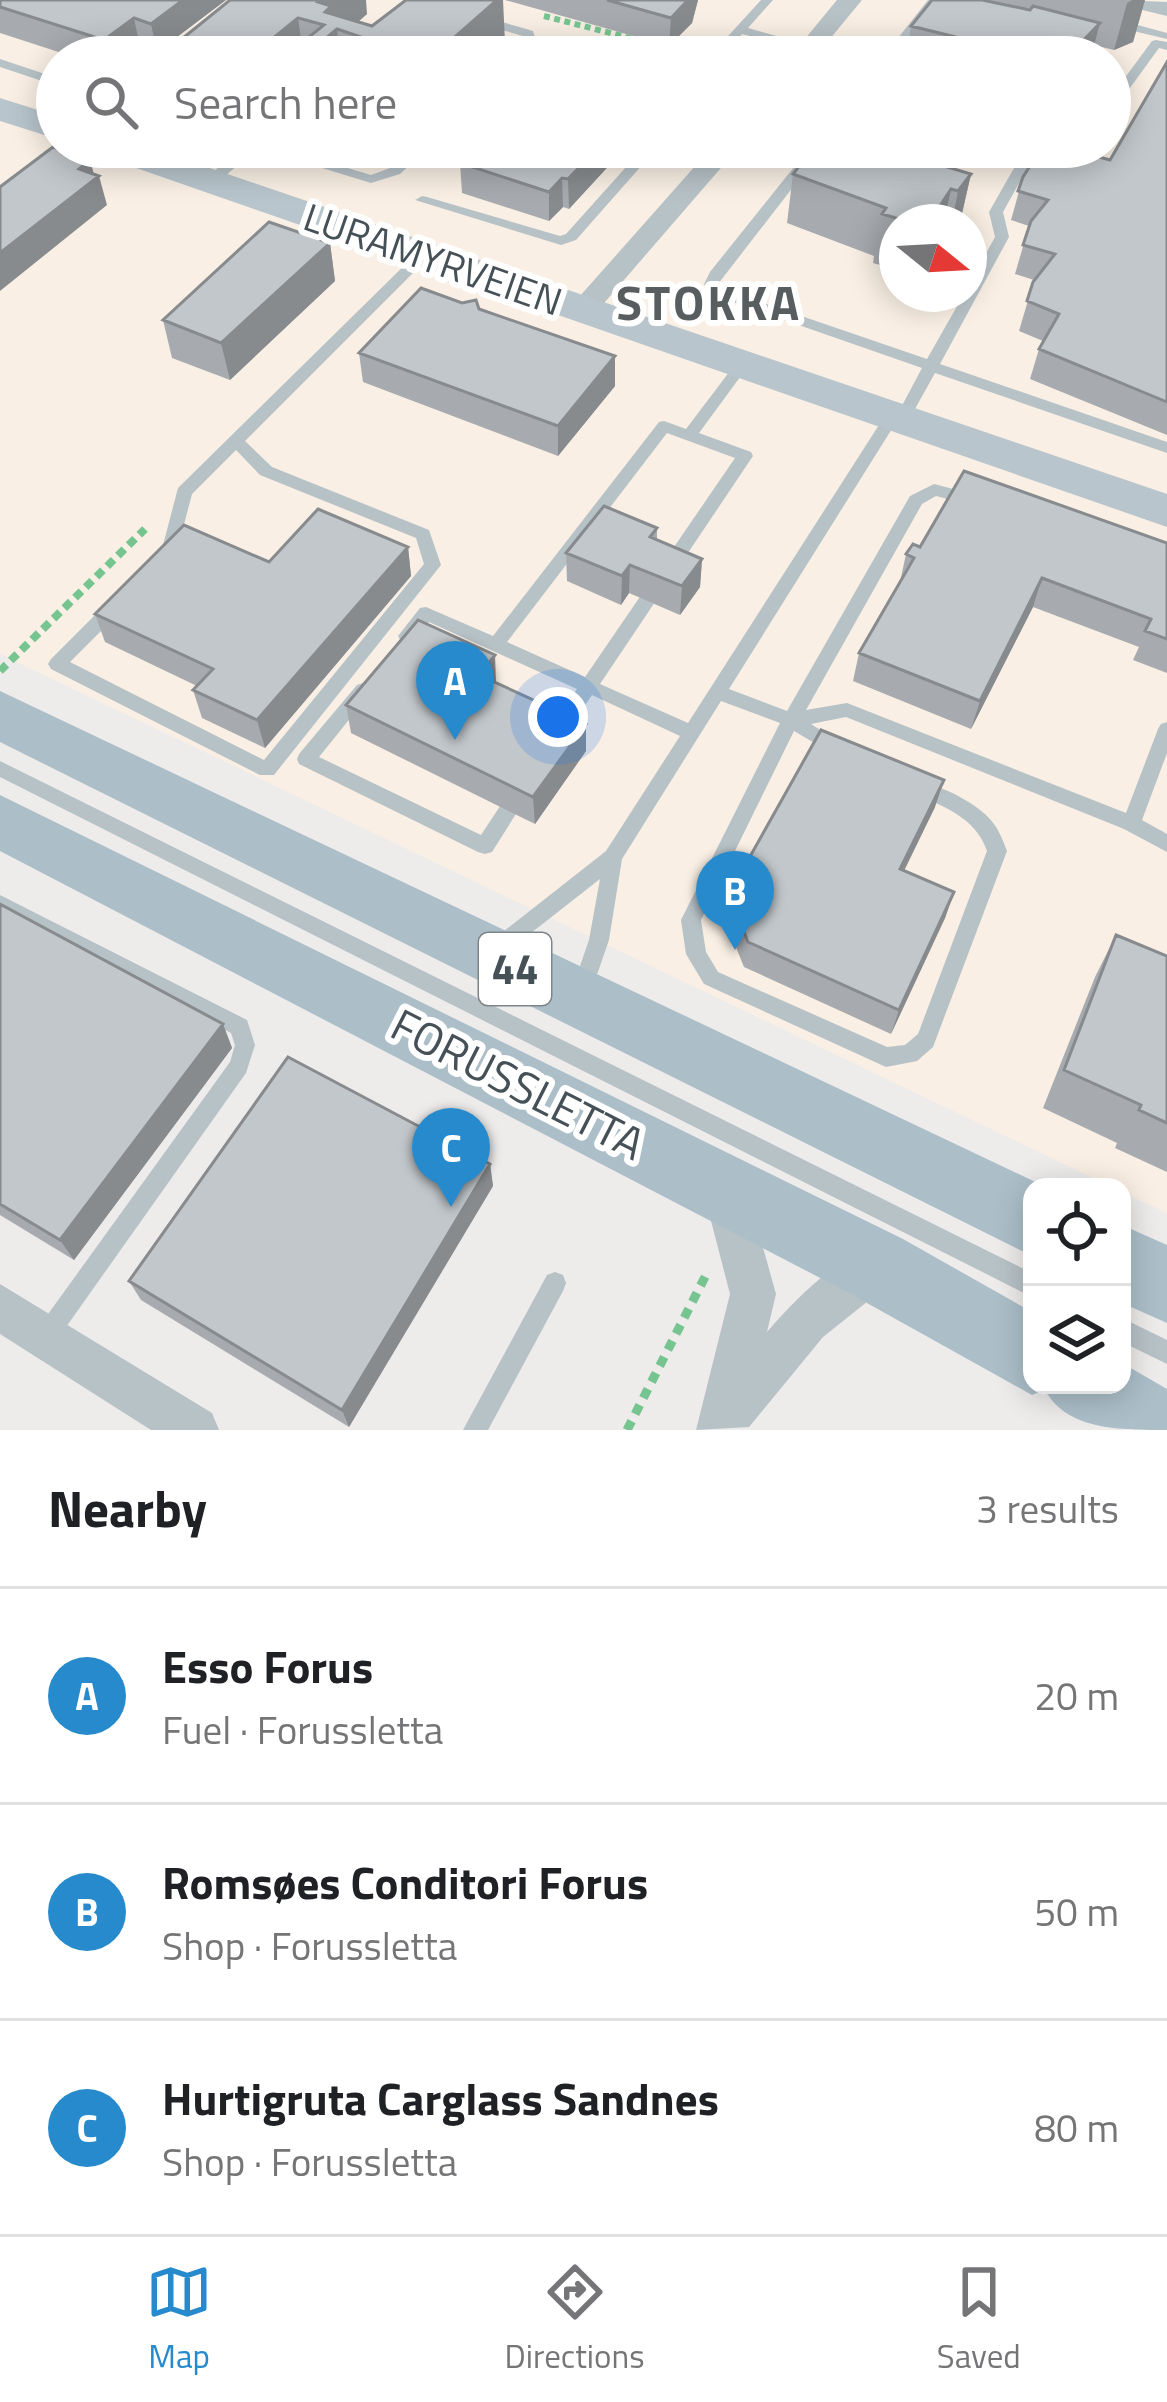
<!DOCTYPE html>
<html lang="en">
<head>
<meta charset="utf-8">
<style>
	:root { --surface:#fff; --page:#f6f6f6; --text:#202124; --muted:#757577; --line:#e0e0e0; --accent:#268acd }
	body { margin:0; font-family:"Titillium Web",sans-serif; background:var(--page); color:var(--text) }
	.controls { position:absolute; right:36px; bottom:36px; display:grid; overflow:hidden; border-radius:24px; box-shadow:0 6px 30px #0003 }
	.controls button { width:108px; height:108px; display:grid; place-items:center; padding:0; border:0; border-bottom:3px solid var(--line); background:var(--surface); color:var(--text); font:60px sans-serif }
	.compass { position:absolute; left:879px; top:204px; width:108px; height:108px; border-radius:50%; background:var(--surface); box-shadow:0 6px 30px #0003; rotate:108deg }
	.you { position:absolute; left:558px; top:717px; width:42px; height:42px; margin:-30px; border:9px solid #fff; border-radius:50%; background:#1a73e8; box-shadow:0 0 0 18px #1a73e833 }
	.badge { display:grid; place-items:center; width:78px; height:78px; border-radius:50%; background:var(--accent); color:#fff; font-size:39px; font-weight:700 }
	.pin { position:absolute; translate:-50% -99px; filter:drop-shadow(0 3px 6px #0008) }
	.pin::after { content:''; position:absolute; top:63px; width:42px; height:36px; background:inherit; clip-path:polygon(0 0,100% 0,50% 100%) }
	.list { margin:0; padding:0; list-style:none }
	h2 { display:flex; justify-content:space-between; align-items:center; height:156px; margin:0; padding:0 48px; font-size:51px }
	h2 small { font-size:39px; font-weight:400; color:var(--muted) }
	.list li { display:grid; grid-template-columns:78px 1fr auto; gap:36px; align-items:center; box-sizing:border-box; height:216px; padding:0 48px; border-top:3px solid var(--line) }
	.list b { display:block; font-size:45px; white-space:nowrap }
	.list p { margin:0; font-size:39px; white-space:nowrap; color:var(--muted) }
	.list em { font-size:39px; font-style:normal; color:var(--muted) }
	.icon { flex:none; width:66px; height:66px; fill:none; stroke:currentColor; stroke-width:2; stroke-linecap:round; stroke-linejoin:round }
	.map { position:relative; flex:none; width:1167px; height:1430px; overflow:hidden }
	.search { position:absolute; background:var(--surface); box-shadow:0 6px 30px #0003; left:36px; right:36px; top:36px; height:132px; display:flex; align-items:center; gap:30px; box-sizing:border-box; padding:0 42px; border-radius:66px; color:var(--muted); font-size:45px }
	.sheet { height:804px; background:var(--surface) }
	nav { display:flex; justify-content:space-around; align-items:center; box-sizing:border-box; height:168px; border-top:3px solid var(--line); background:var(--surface); font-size:33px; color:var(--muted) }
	nav a { display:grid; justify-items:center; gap:6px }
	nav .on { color:var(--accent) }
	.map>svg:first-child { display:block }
	.commercial { fill:#f9efe4; fill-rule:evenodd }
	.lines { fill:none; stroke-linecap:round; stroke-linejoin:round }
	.path-far2 { stroke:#76c591; stroke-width:6; stroke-dasharray:6 4.5; stroke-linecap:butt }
	.path-far1 { stroke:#76c591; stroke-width:8; stroke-dasharray:9 6; stroke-linecap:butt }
	.path { stroke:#76c591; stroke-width:9; stroke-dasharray:10 8; stroke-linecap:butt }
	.lane { fill:#b7c2c7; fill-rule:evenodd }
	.street { fill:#b7c2c7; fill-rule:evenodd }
	.secondary { fill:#b8c5cc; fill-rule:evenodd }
	.primary { fill:#acbfc9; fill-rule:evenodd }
	.wall { fill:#a7abaf }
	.shaded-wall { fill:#888b8e }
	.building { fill:#c2c7cb; stroke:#888b8e; stroke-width:3 }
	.labels { text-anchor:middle; stroke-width:12; stroke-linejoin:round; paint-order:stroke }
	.far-street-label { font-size:39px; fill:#455157; stroke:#fff }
	.shield { fill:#fff; stroke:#7d8589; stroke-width:3 }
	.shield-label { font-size:42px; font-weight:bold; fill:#455157 }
	.street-label { font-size:45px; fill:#455157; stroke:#fff }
	.far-district-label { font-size:48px; font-weight:bold; letter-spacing:3px; fill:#585d5f; stroke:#fff }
</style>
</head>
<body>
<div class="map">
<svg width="1167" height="1430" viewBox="0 0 1167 1430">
	<rect width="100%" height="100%" fill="#eeebeb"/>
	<path class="commercial" d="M0,0h1167v1213l-45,-21v-5h-10l-1112,-533zM57,57h1053v90h-1053zM897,222h72v72h-72z"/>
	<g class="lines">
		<path class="path-far2" d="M544,16l148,38"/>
		<path class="path-far1" d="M0,671l145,-142"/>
		<path class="path" d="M627,1430l79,-155"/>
		<path class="lane" d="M761,0h12l-25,28 65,18v6l-71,-18 -20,23h-13z
			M928,0h12l-45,57h-12z
			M481,16l52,15 5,16 -10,10h-13l11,-11 -3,-10 -46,-13 -2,-3z
			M1116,19l51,14v6l-55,-13 -2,-3z
			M1156,40l11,2v8l-8,-2 -45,62 -4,1v-13l42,-57z
			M0,59l57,19v8l-57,-19z
			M243,147h34l94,28 19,-7 24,-21h15l-29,27 -29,9 -114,-35 -41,36h-10v-6z
			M644,147h14l-82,93 -15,5 -146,-45 7,-4 5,1 133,39 6,-2z
			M659,147h21l41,14 -7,4z
			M810,147h14l-106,137 2,4 207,71 37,-65h5v-10l26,-47 -6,-25 29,-51 52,-14h22l-64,20 -25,45 6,25 -69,127 227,78v11l-232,-80 -29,52 -11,-1 -166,265 58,22 123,-215 24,-12 46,12 2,4 -8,6 -38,-10 -14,8 -116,206 41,-7 279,110 32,-84 3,-5 6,-2v31l-25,67 25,14v18l-43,-23 -278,-112 -35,7 28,18 3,5 -3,5 -6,2 -39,-23 -93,189 5,32 12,20 169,75 18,-2 13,-11 69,-183c-11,-34 -45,-45 -76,-59l-2,-5 2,-5c20,-3 63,20 77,35 10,10 14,21 19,34l-74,196 -16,14 -31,6 -182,-83 -18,-30 -5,-34 99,-197 -59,-22 -99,158 -13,81 -18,52 -3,6 -7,3 -7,-3 -3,-6 18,-52 11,-61 -96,75 -7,3 -7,-3 -3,-6 3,-6 116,-91 74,-115 -88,-41 -30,44h-12l-3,-5 3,-5 27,-40 -148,-67 -16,19h-12l-3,-5 22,-28 6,-1 67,29 166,-214 5,-1 22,8 50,-66h10v6l-47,64 52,19 2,4 -153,228 88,39 198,-309 11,1 25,-47 -212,-74 -6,-10 6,-12zM667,433l68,25 -150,219 -78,-35z
			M423,251l5,1v6l-183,183 27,26 157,63 12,35 -167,210h-14l-209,-106 -3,-5 3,-5 55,-55h12l3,5 -3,5 -48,48 194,98 160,-196 -8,-26 -156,-63 -24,-25 -44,44 -15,57 -13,9 -8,-6 7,-9 15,-57 240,-236z
			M363,683l6,2 3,5 -3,5 -50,62 162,78 31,-47h14l2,5 -2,5 -34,54 -7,2 -7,-2 -179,-88 -2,-5 2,-5 58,-69z
			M0,761l1032,512v24l-1032,-520z
			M0,895l247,125 8,25 -9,28 -192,271 -8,4 -8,-4 -4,-8 4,-8 192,-266 5,-17 -4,-12 -231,-120z
			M555,1272l8,3 3,8 -3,8 -75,139h-25l84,-155z
			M1122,1318l45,22v24l-45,-22z"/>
		<path class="street" d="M837,0h25l-47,57h-25z
			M1118,0l49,2v14l-45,-11z
			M712,147h27l-147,170h-20l-4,-6 4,-6z
			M725,1168l16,7 6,15 29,104 -9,38c29,-34 68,-72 109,-89l16,7 7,16 -7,16 -69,55 -74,90 -53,3 34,-136 -27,-104 6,-15z
			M0,1284l212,129 7,17h-68l-151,-96z"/>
		<path class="secondary" d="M0,98l57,18v23l-57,-18z
			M94,147h54l1019,347v33l-1068,-372z"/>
		<path class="primary" d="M0,691l1046,496h-14v69l-1032,-514z
			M0,795l903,444 129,73v73h90v-22l45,26v41c-48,0 -100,0 -122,-40l-13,5 -183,-102 -849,-442z
			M1122,1225l45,20v78l-45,-20z"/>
	</g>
	<path class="wall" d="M0,0h226l-69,52 -17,-5 -13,10h-53l-74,-24z
		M230,0l137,14 -9,8 14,4 133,16 -16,15h-320l-2,-6z
		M505,0h193l-6,23 -23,23z
		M932,0h213l-12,42 -19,8 -20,-5 -3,12h-185l5,-31z
		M1167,62v373l-137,-56 9,-30 4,-8 -24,-10 15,-51 -19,-6 14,-48 -18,-6 12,-43 87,-17z
		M327,147h64l-19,17 -44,-15z
		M470,147h156l-57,62 -6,-2 -14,14 -87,-28 -2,-30 10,-12z
		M814,147h155l-15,22 17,5 -11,48h-63v48l-24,-7 1,-7 -87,-33 6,-49z
		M330,243l5,38 -105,99 -58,-22 -9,-38z
		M462,303l17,6 136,77 -57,70 -195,-74 -4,-29z
		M657,528v12l45,19 -2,28 -20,28 -51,-22 -8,12 -54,-24 -1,-28z
		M1167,543v130l-34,-13 6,-13 -106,-40 -62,122 -118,-48 6,-28 41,-71 6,-28 14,-7z
		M408,547l3,29 -146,172 -63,-30 -9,-28 4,-4 -92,-44 -10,-28 174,-52z
		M496,683l90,68 -51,73 -184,-91 -5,-28z
		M935,807l-31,64 50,21 -9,26 -54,116 -147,-67 -19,-47 4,-26z
		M0,904l223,120 9,24 -158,212 -74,-45z
		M1116,935l51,21v216l-52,-24 2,-5 -74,-35 52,-131z
		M490,1164l3,22 -144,241 -208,-127 -12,-19z"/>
	<path class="shaded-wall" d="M183,0h43l-69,52 -6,-28z
		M321,0h45l1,14 -21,18 -9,-3 3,28h-33v-3l19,-16 -8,-36z
		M497,0h6l2,42 -16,15h-57z
		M688,0h10l-6,23 -23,23 2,-28z
		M1132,0h13l-12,42 -19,8 13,-47z
		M134,18l6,29 -13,10h-19l-4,-17z
		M298,18l5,35 -10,-3 2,7h-38l-1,-5z
		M1100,23l-9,34h-19l1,-6z
		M232,44l3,13h-19z
		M370,147h21l-19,17z
		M599,147h27l-57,62 -1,-30z
		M947,147h22l-31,45z
		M90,160l5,18 4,-2 8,29 -107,86v-38l79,-84z
		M971,174l-11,48h-8l6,-31z
		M562,178l1,29 -14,14v-29z
		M951,189l-7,33h-9l3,-13z
		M330,243l5,38 -105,99 -9,-37z
		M615,356v30l-57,70v-30z
		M408,547l3,29 -146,172 -8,-28z
		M702,559l-2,28 -20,28 2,-29z
		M630,565l-1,28 -8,12 1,-29z
		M1042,578l-9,29 -62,122 9,-28z
		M495,655l1,28 -17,-8z
		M586,724v27l-51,73 -2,-27z
		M944,780l-9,27 -43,88 8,-26z
		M954,892l-9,26 -54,116 8,-24z
		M223,1024l9,24 -158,212 -14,-20z
		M490,1164l3,22 -144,241 -7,-17z"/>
	<path class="building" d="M0,0h183l-32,24 -17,-6 -30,22 -104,-33z
		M230,0h91l-3,2 13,4 -6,6 47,14 34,-26h91l-65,57h-92l24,-19 -27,-9 -30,25 -14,-4 31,-25 -26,-7 -42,34 -24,-8 -16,13h-31l-18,-6z
		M607,0h81l-17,18z
		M932,0h50l48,10 3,-4 67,17 -27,28 7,2 -3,4h-47l-36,-9 -2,3 6,2 -5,4h-38l4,-5 -9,-3 6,-7 12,-2 -57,-14z
		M930,51l21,6h-25z
		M1167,62v340l-128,-53 20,-35 -32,-13 6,-19 22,-28 -32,-9 8,-24 17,-21 -30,-9 5,-14 19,-30h21l47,13z
		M53,147l37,13 -11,9 20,7 -99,77v-66z
		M473,147h126l-31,32 -6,-1 -13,14 -89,-29z
		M814,147h65l7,2 1,-2h39l-2,8 -10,2 57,17 -13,17 -7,-2 -13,20 7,2 -8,11h-28l-27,-8 4,-6 -93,-34z
		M269,222l61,21 -109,100 -58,-23z
		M421,288l41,15 14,-3 3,9 136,47 -57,70 -199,-73z
		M964,471l203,72v96l-22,-8 6,-12 -109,-41 -62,123 -121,-48 55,-95 -8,-4 7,-10 7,3z
		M604,506l53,22 -7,9 52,22 -20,27 -52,-21 -8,11 -56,-23z
		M318,509l90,38 -151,173 -64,-30 20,-21 -118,-55 89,-89 85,37z
		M418,620l77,35 -16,20 107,49 -53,73 -187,-92z
		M821,730l123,50 -44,89 54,23 -55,118 -151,-68 -19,-48z
		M0,904l223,120 -163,216 -60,-36z
		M1116,935l51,21v167l-28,-13 2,-5 -77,-35z
		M288,1057l202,107 -148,246 -213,-129z"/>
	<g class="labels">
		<g class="far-street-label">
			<text transform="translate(433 259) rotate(19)" y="14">LURAMYRVEIEN</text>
		</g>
		<rect class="shield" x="479" y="933" width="72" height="72" rx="9"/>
		<g class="shield-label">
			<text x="515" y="984">44</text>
		</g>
		<g class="street-label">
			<text transform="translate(518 1084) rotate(27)" y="16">FORUSSLETTA</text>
		</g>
		<g class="far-district-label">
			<text x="709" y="320">STOKKA</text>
		</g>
	</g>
</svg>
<div class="controls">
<button><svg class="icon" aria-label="locate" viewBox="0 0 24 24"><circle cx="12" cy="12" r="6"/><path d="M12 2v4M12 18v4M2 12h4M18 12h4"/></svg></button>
<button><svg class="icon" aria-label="layers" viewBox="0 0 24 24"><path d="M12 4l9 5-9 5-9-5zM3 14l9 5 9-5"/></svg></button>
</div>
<svg class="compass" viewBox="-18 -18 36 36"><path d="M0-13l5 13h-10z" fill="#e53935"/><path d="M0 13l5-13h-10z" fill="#757577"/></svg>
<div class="you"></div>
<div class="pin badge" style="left:455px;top:740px">A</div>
<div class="pin badge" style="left:735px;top:950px">B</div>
<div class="pin badge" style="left:451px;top:1207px">C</div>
<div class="search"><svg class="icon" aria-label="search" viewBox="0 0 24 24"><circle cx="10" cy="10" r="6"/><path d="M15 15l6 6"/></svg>Search here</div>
</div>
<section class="sheet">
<h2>Nearby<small>3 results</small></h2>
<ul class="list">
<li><span class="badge">A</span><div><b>Esso Forus</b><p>Fuel · Forussletta</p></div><em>20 m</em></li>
<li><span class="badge">B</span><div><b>Romsøes Conditori Forus</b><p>Shop · Forussletta</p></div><em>50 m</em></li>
<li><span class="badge">C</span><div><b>Hurtigruta Carglass Sandnes</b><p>Shop · Forussletta</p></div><em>80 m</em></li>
</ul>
</section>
<nav>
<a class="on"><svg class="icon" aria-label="map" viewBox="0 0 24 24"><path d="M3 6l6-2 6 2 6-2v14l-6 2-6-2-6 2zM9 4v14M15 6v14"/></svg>Map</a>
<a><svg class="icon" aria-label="directions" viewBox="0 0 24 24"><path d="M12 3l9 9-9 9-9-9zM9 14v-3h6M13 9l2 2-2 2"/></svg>Directions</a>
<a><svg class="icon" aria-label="saved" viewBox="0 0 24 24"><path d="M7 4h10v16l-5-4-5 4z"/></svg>Saved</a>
</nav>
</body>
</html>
